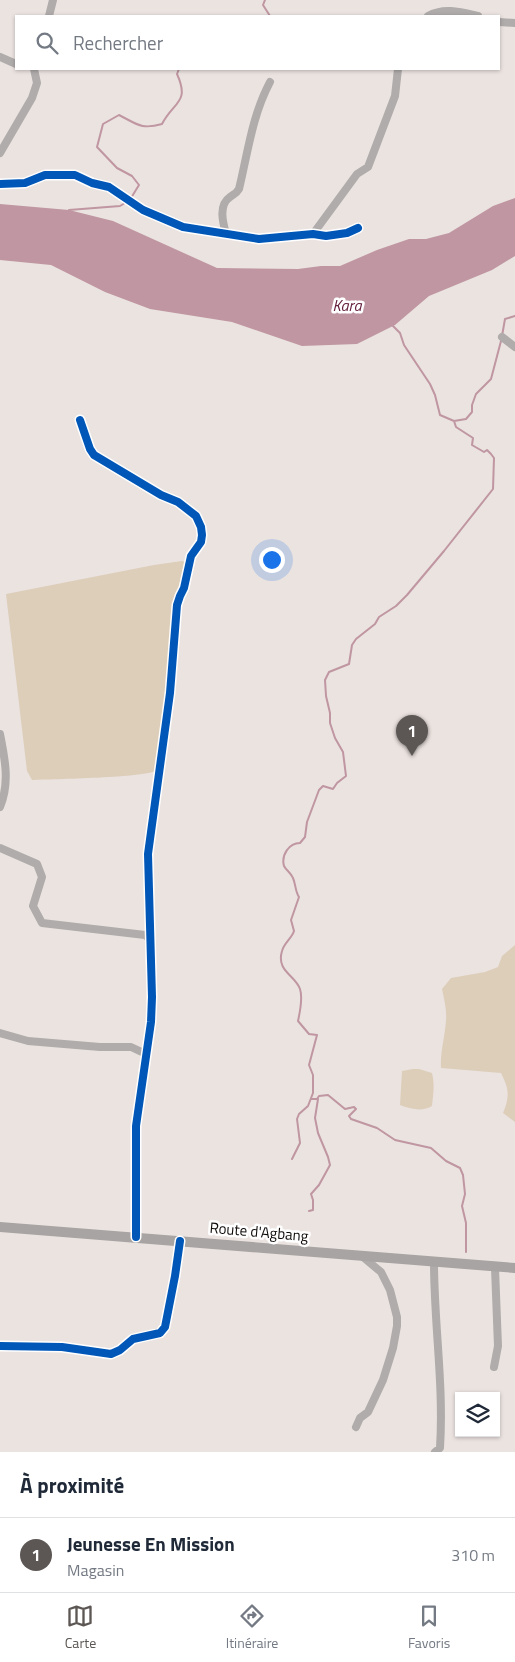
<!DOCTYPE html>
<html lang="fr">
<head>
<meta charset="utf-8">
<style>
	:root { --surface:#fff; --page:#f2f2f3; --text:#1f2937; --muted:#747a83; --line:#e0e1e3; --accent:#5c5754 }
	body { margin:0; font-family:"Titillium Web",sans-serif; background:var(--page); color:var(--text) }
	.controls { position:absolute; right:15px; bottom:15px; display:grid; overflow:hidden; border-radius:0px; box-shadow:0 1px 4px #0004 }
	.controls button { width:45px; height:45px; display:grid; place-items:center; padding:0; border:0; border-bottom:1px solid var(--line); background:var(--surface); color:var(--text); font:25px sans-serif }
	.you { position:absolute; left:271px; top:559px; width:18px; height:18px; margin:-12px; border:4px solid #fff; border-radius:50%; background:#1a73e8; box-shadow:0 0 0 8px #1a73e833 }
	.badge { display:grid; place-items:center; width:32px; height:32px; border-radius:50%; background:var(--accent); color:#fff; font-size:16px; font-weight:700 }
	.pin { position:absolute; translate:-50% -41px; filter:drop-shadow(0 1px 2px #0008) }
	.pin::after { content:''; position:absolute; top:26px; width:18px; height:15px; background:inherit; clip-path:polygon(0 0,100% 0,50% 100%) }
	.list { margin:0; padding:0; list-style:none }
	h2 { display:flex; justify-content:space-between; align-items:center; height:65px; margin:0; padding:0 20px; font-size:21px }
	h2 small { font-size:16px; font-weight:400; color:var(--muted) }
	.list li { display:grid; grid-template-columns:32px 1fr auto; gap:15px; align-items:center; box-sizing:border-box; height:75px; padding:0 20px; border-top:1px solid var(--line) }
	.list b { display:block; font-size:19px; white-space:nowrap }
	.list p { margin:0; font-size:16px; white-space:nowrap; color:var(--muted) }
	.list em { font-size:16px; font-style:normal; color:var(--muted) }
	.icon { flex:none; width:28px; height:28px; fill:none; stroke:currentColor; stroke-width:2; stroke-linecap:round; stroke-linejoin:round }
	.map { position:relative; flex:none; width:515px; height:1452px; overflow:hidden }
	.search { position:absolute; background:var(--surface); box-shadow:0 1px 4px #0004; left:15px; right:15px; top:15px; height:55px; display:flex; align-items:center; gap:12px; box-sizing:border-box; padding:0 18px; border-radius:0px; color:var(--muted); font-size:19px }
	.sheet { height:140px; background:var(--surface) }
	nav { display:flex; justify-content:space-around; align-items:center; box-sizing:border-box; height:70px; border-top:1px solid var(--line); background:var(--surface); font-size:14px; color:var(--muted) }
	nav a { display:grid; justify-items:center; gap:2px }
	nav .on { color:var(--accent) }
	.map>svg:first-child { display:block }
	.green { fill:#ddceba }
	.water { fill:#bf96a2 }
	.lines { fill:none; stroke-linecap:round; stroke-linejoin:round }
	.stream { stroke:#bf96a2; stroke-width:2 }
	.minor { stroke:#afacab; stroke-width:8 }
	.major { stroke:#a8a4a4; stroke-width:10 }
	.cycleway-casing { stroke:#fff; stroke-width:11 }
	.cycleway { stroke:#0057b8; stroke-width:8 }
	.labels { text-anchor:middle; stroke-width:5; stroke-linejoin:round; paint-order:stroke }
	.street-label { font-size:15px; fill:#0f0b09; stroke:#fff }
	.water-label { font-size:16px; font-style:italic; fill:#65203e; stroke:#fff }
</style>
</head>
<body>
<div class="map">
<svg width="515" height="1452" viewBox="0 0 515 1452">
	<rect width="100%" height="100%" fill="#ebe3e0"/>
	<path class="green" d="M182,561l3,1 -2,24 -25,184c-12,8 -105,9 -126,10l-5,-9 -21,-177 148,-29z
		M515,945v177l-12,-9c7,-17 6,-24 -2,-40l-60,-5c-1,-16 4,-31 5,-48 1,-10 -2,-21 -4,-31l9,-11 34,-6 13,-5 4,-11z
		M413,1069h6l13,4c3,12 1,22 0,33 -9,6 -22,3 -32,-1l2,-34z"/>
	<path class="water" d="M515,198v58l-23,14 -63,26 -34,29 -38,19 -55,2 -70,-24 -82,-13 -45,-17 -54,-27 -51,-5v-56l69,6 44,11 104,47 81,1 23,-3h19l37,-16 32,-11h17l23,-6 44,-27z"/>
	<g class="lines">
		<path class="stream" d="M265,0l-2,5 7,11
			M131,198l8,-13 -7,-9 -15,-8 -20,-21 6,-23 16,-9c18,9 22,15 43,9 12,-23 28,-21 15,-50l2,-5
			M69,210l51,-4 5,-3
			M392,325l8,8 4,12 26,39 5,11 5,20 14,6 12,-2 6,-7v-7l4,-11 15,-15 10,-38
			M502,336l3,-17 10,-3
			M311,1099h6l2,-3 9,-1 17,14 9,-2 2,2 -7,7 2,3 26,9 18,12 36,8 15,13 14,7 3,7 2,19 -3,12 4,17v29
			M292,1159l8,-16 -3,-24 2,-5 9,-8 5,-13v-18l-4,-10 8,-30 -8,-1 -11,-13c2,-9 5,-23 2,-32 -5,-14 -24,-18 -18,-38 2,-8 10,-13 12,-20l-3,-11 8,-23c-4,-6 -3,-12 -6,-19 -2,-5 -7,-8 -9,-12 -3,-11 5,-23 16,-23l5,-6 2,-15 12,-32 4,-4 10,3 4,-6 9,-7 -3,-24 -8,-14 -5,-15v-10l-4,-17 -1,-16 4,-8 20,-8 3,-19 4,-6 19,-15 4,-7 17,-11 11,-11 37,-44 49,-62 1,-31 -3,-4 -4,-4 -3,2 -12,-7 1,-7 -17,-11 -2,-6
			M309,1211l4,-1v-10l-2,-6 8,-9 11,-20 -2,-8 -10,-24 -3,-15 3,-19"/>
		<path class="minor" d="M49,16l4,-16
			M428,16c16,-9 33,-4 50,0
			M499,22l16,1
			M0,57l16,7
			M0,153l32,-55 5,-15 -3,-14
			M0,184l25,-1 20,-8h30l17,8 17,4 34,23 40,17 76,12 54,-5 13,2 21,-3 11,-5
			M226,234c-3,-11 -8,-29 4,-37 4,-3 6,-3 9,-8 9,-37 13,-73 31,-107
			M313,234l44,-60 11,-7 27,-71 3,-27
			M502,337l13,10
			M80,420l10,29 4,6 67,40 17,7 18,14 5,11 1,8 -1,7 -10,14 -7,32 -4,8 -3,9 -7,88 -22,161 4,143 -1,25 -15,104v111
			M0,734c5,25 10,49 0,73
			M0,848l37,16 5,13 -9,29 9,17 103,12 6,5
			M0,1033l28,8 72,6h31l15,7
			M434,1262c0,62 10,123 6,186l-5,4
			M0,1346l62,1 49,7 9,-4 13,-11 27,-6 5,-6 10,-51 5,-35
			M494,1367l4,-21 -3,-78
			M356,1427l4,-9 8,-6 15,-32 10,-32 4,-22v-9l-7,-27 -9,-18 -18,-15"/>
		<path class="major" d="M0,1227l515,41"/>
		<defs>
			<path id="cycleway" d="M0,184l25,-1 20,-8h30l17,8 17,4 34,23 40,17 76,12 54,-5 13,2 21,-3 11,-5
				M80,420l10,29 4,6 67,40 17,7 18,14 5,11 1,8 -1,7 -10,14 -7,32 -4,8 -3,9 -7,88 -22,161 4,143 -1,25 -15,104v111
				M0,1346l62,1 49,7 9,-4 13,-11 27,-6 5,-6 10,-51 5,-35"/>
		</defs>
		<use href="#cycleway" class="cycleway-casing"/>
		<use href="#cycleway" class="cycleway"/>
	</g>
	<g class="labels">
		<g class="street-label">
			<text transform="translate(259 1232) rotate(5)" y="5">Route d'Agbang</text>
		</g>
		<g class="water-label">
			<text x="347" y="311">Kara</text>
		</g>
	</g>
</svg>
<div class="controls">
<button><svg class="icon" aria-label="layers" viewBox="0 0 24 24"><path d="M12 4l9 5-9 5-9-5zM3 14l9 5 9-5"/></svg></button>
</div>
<div class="you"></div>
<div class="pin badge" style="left:412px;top:756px">1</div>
<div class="search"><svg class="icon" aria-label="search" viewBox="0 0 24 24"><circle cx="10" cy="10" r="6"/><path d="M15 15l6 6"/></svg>Rechercher</div>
</div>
<section class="sheet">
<h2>À proximité<small></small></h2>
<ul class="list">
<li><span class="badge">1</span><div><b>Jeunesse En Mission</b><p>Magasin</p></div><em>310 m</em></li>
</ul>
</section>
<nav>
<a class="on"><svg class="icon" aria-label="map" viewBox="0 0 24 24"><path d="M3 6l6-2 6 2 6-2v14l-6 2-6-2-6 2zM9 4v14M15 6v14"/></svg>Carte</a>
<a><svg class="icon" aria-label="directions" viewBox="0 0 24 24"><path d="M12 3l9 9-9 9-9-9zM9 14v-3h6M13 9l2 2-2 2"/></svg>Itinéraire</a>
<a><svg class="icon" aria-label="saved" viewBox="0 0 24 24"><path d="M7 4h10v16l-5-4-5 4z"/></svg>Favoris</a>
</nav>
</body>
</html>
